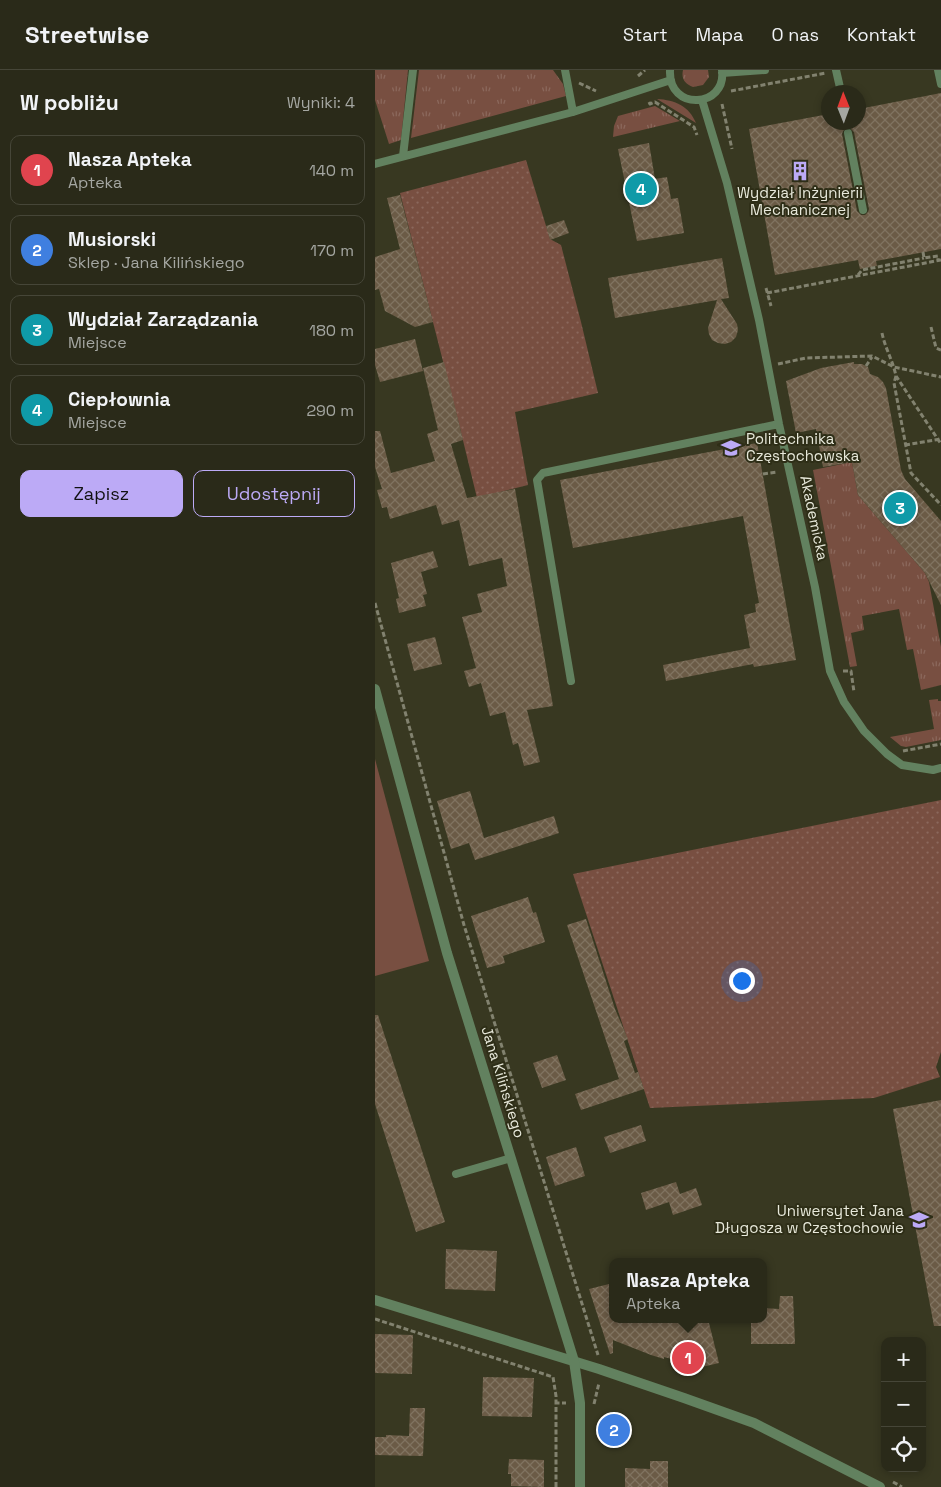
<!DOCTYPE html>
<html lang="pl">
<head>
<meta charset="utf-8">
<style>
	:root { --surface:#2a2a19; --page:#363626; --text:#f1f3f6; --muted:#a5a7a2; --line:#464638; --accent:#bcaaf6 }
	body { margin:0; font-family:"Space Grotesk",sans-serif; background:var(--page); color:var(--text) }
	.controls { position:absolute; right:15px; bottom:15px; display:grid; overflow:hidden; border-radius:10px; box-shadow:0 2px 8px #0003 }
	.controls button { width:45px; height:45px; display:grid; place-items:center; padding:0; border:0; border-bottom:1px solid var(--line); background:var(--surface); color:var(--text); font:25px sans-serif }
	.compass { position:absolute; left:446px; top:15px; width:45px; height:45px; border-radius:50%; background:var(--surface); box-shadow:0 2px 8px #0003; rotate:359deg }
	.you { position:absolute; left:366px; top:910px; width:18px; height:18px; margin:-12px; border:4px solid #fff; border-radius:50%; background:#1a73e8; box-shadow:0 0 0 8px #1a73e833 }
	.badge { display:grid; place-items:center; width:32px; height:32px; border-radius:50%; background:var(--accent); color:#fff; font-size:16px; font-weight:700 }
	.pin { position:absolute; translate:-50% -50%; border:2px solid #fff; box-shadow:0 1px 5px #0006 }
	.popup { position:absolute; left:234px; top:1188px; width:158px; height:65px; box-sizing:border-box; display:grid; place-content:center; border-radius:10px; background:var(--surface); filter:drop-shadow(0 1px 4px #0005); font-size:16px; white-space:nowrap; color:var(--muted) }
	.popup b { font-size:19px; color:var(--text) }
	.popup::after { content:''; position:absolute; left:50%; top:100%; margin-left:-10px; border:10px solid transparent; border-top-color:var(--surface) }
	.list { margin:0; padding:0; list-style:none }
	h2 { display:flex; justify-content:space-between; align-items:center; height:65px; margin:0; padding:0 20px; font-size:21px }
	h2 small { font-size:16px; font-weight:400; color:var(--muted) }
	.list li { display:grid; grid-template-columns:32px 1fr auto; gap:15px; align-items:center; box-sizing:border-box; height:70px; margin:0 10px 10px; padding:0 10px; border:1px solid var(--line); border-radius:10px }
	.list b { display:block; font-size:19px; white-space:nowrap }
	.list p { margin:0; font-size:16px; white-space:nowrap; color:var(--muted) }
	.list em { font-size:16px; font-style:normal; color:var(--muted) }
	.actions { display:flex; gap:10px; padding:15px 20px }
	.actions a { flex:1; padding:11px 0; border:1px solid var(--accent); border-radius:10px; text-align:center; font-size:18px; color:var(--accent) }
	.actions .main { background:var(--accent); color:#111 }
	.icon { flex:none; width:28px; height:28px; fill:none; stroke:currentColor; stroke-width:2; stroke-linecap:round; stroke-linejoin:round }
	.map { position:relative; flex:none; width:566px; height:1417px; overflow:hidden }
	header { display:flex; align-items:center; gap:30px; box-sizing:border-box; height:70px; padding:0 25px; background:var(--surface); border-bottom:1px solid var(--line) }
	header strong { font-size:24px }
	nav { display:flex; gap:28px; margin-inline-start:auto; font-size:18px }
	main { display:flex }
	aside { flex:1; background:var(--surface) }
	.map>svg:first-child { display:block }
	.grass { fill:url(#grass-tufts) }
	.garden { fill:url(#garden-dots) }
	.pitch { fill:#784f41 }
	.building { fill:url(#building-cross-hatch); fill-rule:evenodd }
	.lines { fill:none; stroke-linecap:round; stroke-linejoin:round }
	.path { stroke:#82826f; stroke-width:3; stroke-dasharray:5 2.5; stroke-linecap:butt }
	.service { stroke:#62815f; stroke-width:8 }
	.minor { stroke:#62815f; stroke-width:10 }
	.tertiary { stroke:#62815f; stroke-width:10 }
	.labels { text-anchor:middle; stroke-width:4; stroke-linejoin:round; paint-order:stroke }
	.poi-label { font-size:15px; fill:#e8e9db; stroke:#2e2e17 }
	.street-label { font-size:15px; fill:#e8e9db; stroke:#2e2e17 }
</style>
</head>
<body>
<header>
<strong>Streetwise</strong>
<nav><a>Start</a><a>Mapa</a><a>O nas</a><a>Kontakt</a></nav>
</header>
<main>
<aside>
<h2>W pobliżu<small>Wyniki: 4</small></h2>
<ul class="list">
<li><span class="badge" style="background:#e0444e">1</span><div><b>Nasza Apteka</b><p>Apteka</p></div><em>140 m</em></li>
<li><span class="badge" style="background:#3f7fe0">2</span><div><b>Musiorski</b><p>Sklep · Jana Kilińskiego</p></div><em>170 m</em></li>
<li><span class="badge" style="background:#0f9aa8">3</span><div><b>Wydział Zarządzania</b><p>Miejsce</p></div><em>180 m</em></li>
<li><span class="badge" style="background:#0f9aa8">4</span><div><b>Ciepłownia</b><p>Miejsce</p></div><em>290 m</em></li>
</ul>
<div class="actions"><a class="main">Zapisz</a><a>Udostępnij</a></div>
</aside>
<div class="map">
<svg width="566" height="1417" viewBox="0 0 566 1417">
	<defs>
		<pattern id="grass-tufts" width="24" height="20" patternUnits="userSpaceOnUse" patternTransform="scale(1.25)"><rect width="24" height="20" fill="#784f41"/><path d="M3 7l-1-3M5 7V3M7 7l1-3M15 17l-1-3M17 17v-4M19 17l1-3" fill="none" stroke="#8b685c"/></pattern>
		<pattern id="garden-dots" width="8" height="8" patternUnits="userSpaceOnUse" patternTransform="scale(1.25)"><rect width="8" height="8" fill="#784f41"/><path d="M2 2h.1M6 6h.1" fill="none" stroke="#8b685c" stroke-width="1.8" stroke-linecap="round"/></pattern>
		<pattern id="building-cross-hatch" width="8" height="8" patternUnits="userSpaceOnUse" patternTransform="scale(1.25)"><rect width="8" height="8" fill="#6b5b46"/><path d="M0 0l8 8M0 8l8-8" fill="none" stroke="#807360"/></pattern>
	</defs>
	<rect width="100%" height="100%" fill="#383821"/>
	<path class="grass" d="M0,0h33l-7,70 -12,4 -14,-44z
		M44,0h134l10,14 3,12 -155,42z
		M308,0h25l1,7 -6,8 -10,2c-8,-3 -12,-8 -10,-17z
		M282,29c18,1 32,7 39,24z
		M280,36l25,15 -67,16 1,-11 4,-10z
		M477,392l6,33 67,78 4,9 12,65v38l-20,5 -8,-41 -6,1 -8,-41 -37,7 2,14 -13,3 6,33 -7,1 -37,-197z
		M563,629v2h3v39l-35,7 -5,-1 -11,-9 44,-8 -5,-29z"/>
	<path class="garden" d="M151,90l24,79 11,6 20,77 17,71 -83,19 13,73 -51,13 -18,-74 -59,-231z
		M566,730v252l-5,15 4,10 -66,21 -224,10 -77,-234z"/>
	<path class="pitch" d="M0,689l54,202 -54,15z"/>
	<path class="building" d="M566,23v156l-65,12 1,5 -17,3 -2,-9 -83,15 -26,-146 80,-15v8h30v-13zM471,58h4l4,4 15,77 -1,3 -3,3h-4l-4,-4 -15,-77 1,-3z
		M274,73l6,36 12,-2 4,22 7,-1 6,35 -47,8 -19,-92z
		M25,125l33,127 -18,5 -30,-16 -6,-22 -4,1v-33l25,-8 -13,-51z
		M189,150l5,13 -19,7 -4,-14z
		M347,188l7,40 -8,1 16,25 1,6 -2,7 -5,5 -6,2 -7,-1 -6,-3 -3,-6 -1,-6 9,-28 -102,18 -7,-40z
		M40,269l8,32 -43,11 -5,-17v-16z
		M69,292l19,78 -12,4 16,54 48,-9 38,217 -26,4 13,52 -16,4 -6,-23 -5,2 -8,-33 -15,4 -9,-33 -12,4 -5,-16 12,-3 -14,-51 20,-5 -5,-18 30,-8 -5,-28 -33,8 -10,-46 -17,5 -6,-20 -46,14 -3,-12 -5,1 -5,-18 5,-1 -7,-22v-36h5l11,42 44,-12 -8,-27 11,-4 -15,-62z
		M479,292v2h8l6,3 2,7 8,3 5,5 3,6 15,82 4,9 36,42v84l-16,-32 -67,-78 -6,-33 -29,5 -7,-38 -20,4 -10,-52 35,-13z
		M382,373l39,217 -42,7 -1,-3 -87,17 -3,-16 87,-17 -6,-33 12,-3 -1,-8 4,-1 -16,-87 -170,32 -13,-68z
		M58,481l5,16 -17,5 6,22 -4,1 3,11 -27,7 -3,-14 3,-1 -8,-35z
		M60,567l7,27 -28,7 -7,-27z
		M95,721l14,47 70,-22 5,17 -84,27 -6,-17 -18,6 -14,-48z
		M153,827l5,16 3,-1 9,30 -42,14 2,7 -18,5 -16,-52z
		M211,849l29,90 13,30 -4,2 11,32 3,-1 6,17 -63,21 -6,-16 44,-15 -52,-154z
		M0,945h3l67,207 -29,10 -41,-128z
		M182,985l9,25 -24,8 -9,-25z
		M566,1030v226h-7l-41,-217z
		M266,1055l5,16 -36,12 -6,-16z
		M201,1077l9,29 -30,10 -9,-29z
		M301,1112l4,12 16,-6 6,17 -29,10 -4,-13 -23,8 -5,-17z
		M71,1179l51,2 -2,40 -50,-2z
		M238,1213v36h95l11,44 -17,4 -38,-10v2l-13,-4 -38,-15v13l-3,1 -21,-65z
		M405,1226h13l2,48h-44v-25h12v-11l16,1z
		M0,1264l38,1 -1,39 -37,-1z
		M108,1307l51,1 -2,39 -50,-1z
		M35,1338h15l-2,48 -48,-1v-18h11v-2l23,1z
		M134,1389l35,1v27l-33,-1v-12h-3z
		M275,1391h18v26h-43v-19l25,1z"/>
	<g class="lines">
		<path class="path" d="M263,6l7,-6
			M204,13l17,8
			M356,21l95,-18
			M274,32l1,2 5,-2 39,25 3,8
			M347,34l10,45
			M548,182l1,6 14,-2v4
			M483,205l4,-5 62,-12
			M391,218l5,18
			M392,223l174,-33
			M556,257l5,21 5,2
			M507,263c3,15 11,28 14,43l45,68
			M403,294l28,-6 66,-2 22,11 47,10
			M491,296l6,-9
			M521,306l-2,7 17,90 30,32
			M530,375l36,-6
			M388,404l14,-2
			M0,533l89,322 134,430
			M468,601h8l3,21
			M528,681l38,-7
			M0,1249l178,58 3,19v7
			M219,1334l5,-21
			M518,1412l9,5
			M181,1417v-84h10"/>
		<path class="service" d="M190,0l8,42
			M295,0c-2,42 57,38 52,0
			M461,0l5,22
			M563,0l3,14
			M347,3l43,-3
			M327,30l25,83 32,137 20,104 36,163 15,84 14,31 20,29 23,23 15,11 31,5 8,-2
			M473,63l15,77
			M28,86l10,-86
			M0,94l198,-52 98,-32
			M196,611l-34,-201 6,-7 236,-49
			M81,1104l55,-16"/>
		<path class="minor" d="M0,1230l224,69 85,29 70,25 126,64"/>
		<path class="tertiary" d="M0,619l72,264 127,408 6,42v84"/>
	</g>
	<defs>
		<symbol id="building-bare" viewBox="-9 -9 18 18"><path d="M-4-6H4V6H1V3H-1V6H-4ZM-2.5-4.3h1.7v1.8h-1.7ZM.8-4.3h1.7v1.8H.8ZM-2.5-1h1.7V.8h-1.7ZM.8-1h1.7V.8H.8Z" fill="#bcaaf6" stroke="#2e2e17" stroke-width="2.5" paint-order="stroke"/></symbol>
		<symbol id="university-bare" viewBox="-9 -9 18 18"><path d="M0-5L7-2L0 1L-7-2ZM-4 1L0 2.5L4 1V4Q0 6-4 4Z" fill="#bcaaf6" stroke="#2e2e17" stroke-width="2.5" paint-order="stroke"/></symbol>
	</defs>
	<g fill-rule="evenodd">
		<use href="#building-bare" x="411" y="87" width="28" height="28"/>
		<use href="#university-bare" x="342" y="364" width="28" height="28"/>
		<use href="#university-bare" x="530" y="1136" width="28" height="28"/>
	</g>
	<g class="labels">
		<g class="poi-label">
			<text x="425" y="128">Wydział Inżynierii<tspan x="425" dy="17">Mechanicznej</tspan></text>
			<text x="371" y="374" text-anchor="start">Politechnika<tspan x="371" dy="17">Częstochowska</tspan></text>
			<text x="529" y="1146" text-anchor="end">Uniwersytet Jana<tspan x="529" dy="17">Długosza w Częstochowie</tspan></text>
		</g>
		<g class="street-label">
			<text transform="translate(439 448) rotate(78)" y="5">Akademicka</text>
			<text transform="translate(128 1012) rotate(73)" y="5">Jana Kilińskiego</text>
		</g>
	</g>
</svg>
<div class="controls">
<button>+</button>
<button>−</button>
<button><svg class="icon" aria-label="locate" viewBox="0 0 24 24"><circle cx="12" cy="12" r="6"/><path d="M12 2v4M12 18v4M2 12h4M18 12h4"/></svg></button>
</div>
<svg class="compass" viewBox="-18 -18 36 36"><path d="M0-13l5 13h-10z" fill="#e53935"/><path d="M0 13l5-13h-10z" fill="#a5a7a2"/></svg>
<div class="you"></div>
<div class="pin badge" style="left:313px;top:1288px;background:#e0444e">1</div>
<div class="popup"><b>Nasza Apteka</b>Apteka</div>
<div class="pin badge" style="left:239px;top:1360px;background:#3f7fe0">2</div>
<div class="pin badge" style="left:525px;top:438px;background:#0f9aa8">3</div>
<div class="pin badge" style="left:266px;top:119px;background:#0f9aa8">4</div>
</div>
</main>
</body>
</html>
